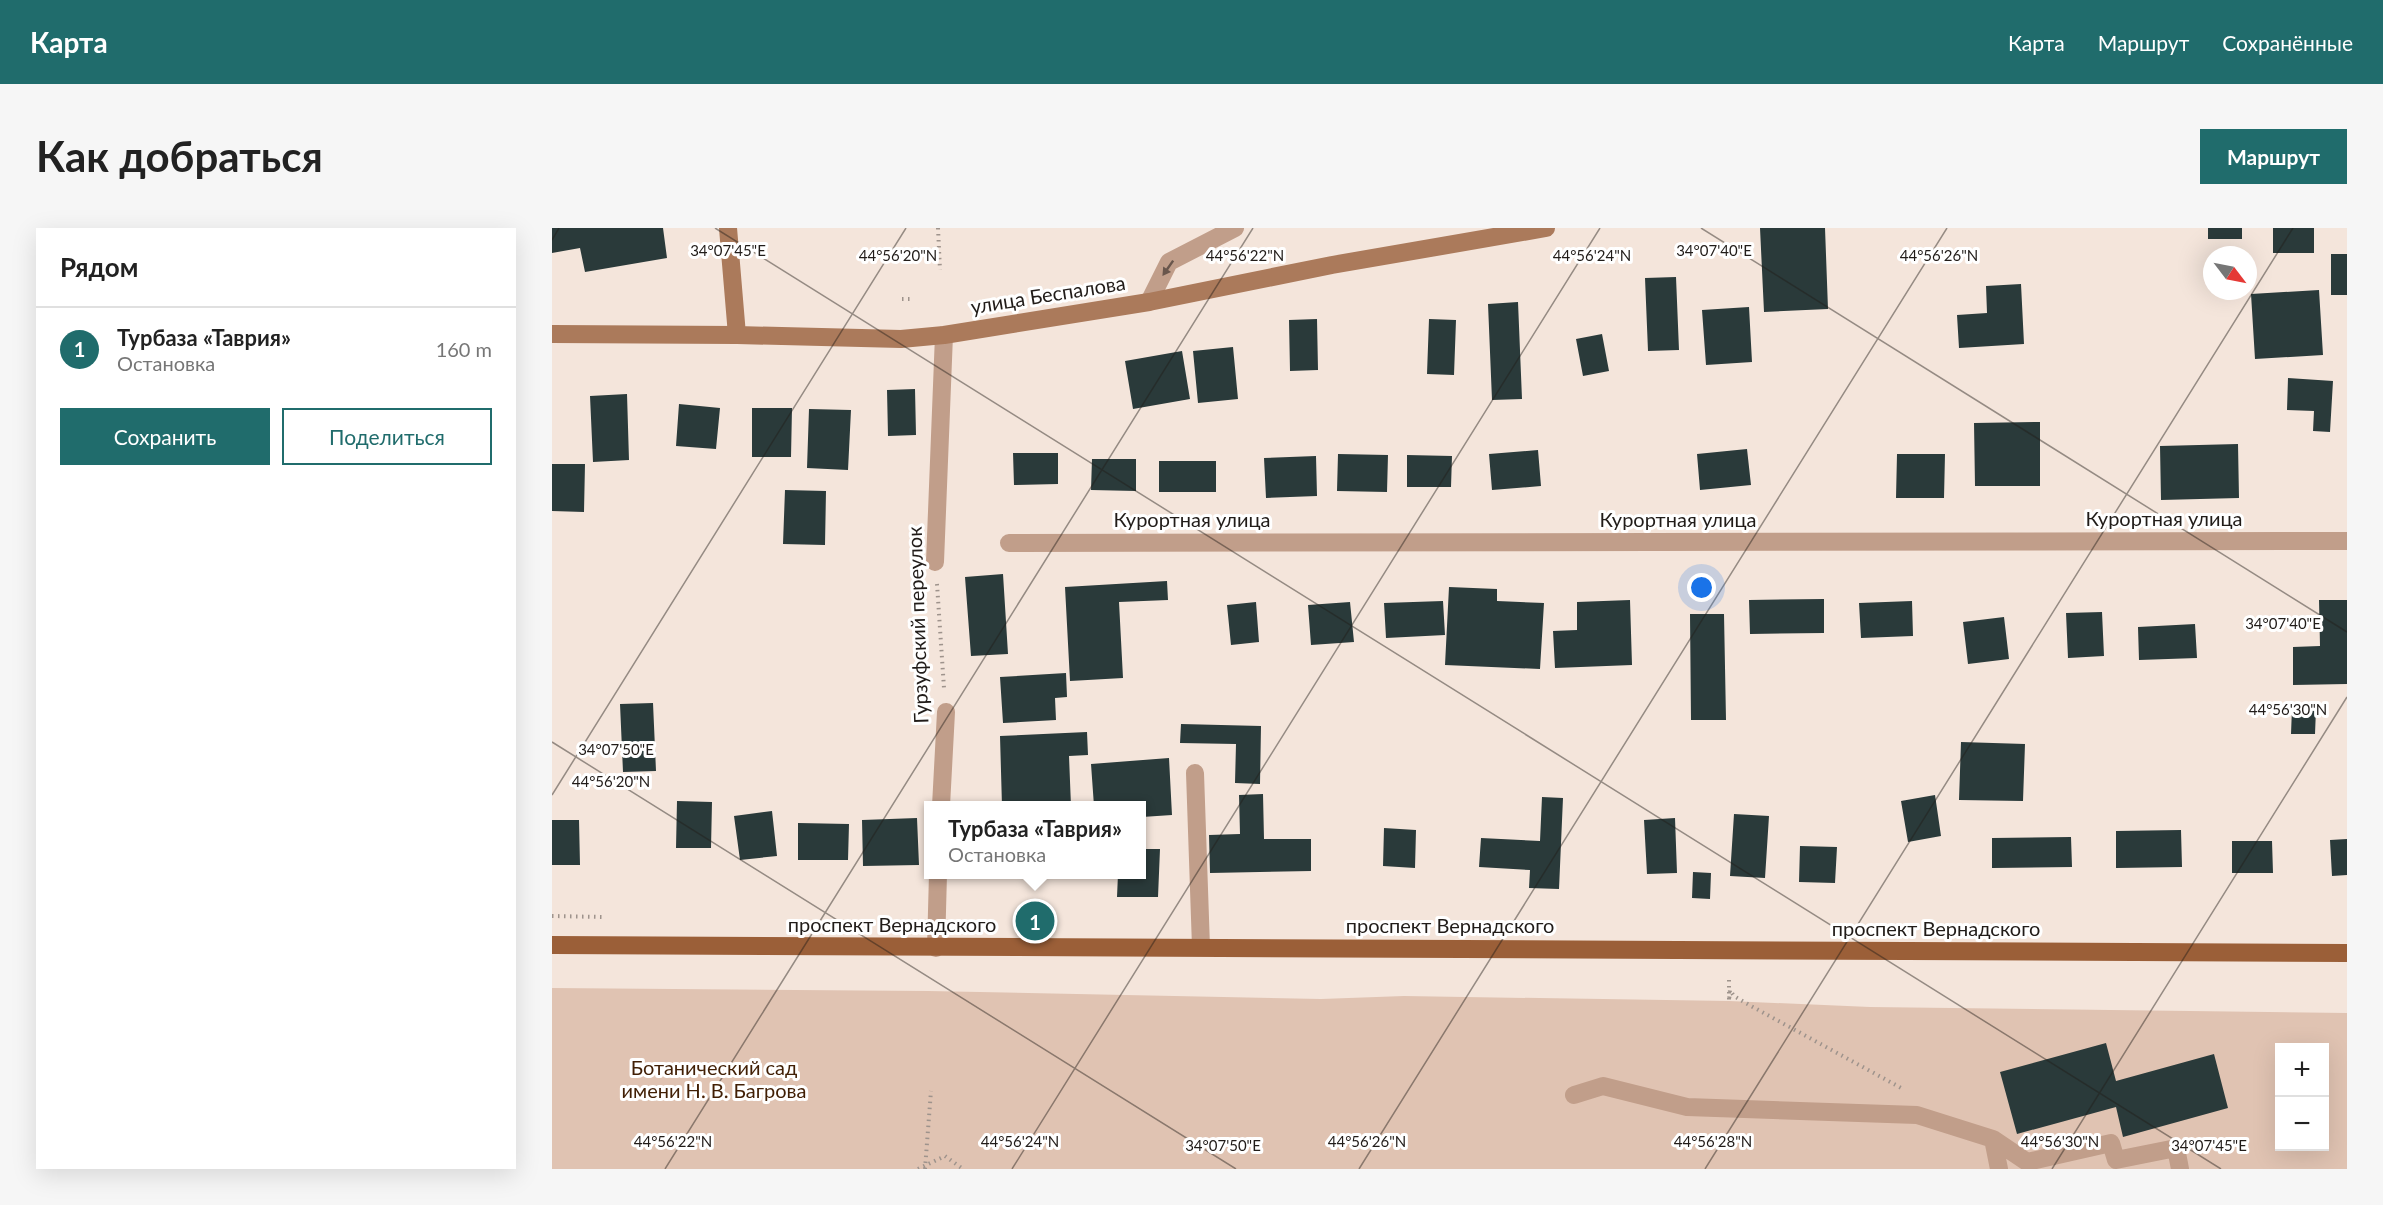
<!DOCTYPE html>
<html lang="ru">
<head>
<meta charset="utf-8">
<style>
	:root { --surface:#fff; --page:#f6f6f6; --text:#222; --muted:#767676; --line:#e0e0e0; --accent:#206c6c }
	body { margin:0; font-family:Lato,sans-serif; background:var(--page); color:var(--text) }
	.controls { position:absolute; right:18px; bottom:18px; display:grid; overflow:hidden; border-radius:0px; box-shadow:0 6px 24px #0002 }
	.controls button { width:54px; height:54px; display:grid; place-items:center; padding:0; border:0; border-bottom:2px solid var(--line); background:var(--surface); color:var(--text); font:30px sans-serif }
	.compass { position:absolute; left:1651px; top:18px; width:54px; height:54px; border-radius:50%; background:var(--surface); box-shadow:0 6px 24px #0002; rotate:122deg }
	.you { position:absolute; left:1150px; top:360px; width:21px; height:21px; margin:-15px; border:4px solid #fff; border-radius:50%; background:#1a73e8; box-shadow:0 0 0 9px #1a73e833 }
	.badge { display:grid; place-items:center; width:39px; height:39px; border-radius:50%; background:var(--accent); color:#fff; font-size:20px; font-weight:700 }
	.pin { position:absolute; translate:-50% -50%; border:3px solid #fff; box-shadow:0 2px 6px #0006 }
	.popup { position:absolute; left:372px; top:573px; width:222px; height:78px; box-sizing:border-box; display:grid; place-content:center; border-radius:0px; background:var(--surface); filter:drop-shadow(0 2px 4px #0005); font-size:20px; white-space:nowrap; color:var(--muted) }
	.popup b { font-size:22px; color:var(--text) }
	.popup::after { content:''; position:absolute; left:50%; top:100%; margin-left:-12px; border:12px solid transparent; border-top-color:var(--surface) }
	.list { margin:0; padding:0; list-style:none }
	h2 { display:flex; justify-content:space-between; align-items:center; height:78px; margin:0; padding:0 24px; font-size:26px }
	h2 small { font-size:20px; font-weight:400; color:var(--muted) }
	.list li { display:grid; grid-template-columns:39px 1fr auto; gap:18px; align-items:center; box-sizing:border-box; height:84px; padding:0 24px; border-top:2px solid var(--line) }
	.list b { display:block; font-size:22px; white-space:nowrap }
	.list p { margin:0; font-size:20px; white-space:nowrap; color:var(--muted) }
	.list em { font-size:20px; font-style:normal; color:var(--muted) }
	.actions { display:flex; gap:12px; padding:18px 24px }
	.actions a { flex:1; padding:14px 0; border:2px solid var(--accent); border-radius:0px; text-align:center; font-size:21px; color:var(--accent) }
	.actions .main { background:var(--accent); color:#fff }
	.map { position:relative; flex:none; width:1795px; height:941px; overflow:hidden; border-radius:0px }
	header { display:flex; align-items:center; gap:36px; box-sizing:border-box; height:84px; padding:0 30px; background:var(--accent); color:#fff }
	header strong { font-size:28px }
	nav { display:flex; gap:33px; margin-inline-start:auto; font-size:21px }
	.intro { display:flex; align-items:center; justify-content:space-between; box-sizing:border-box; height:144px; padding:0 36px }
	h1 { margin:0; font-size:42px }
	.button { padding:15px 27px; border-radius:0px; background:var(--accent); color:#fff; font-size:21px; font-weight:700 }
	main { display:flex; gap:36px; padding:0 36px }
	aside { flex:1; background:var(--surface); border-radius:0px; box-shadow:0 6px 24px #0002 }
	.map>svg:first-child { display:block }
	.garden { fill:#e0c3b2; fill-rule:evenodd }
	.building { fill:#2a3a3a }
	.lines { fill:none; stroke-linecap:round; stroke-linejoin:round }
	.path { stroke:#9e938c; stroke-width:4; stroke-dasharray:1.5 4.5; stroke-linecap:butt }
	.service { stroke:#c19e8a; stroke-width:18 }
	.minor { stroke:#c19e8a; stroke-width:18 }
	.secondary { stroke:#ab7a5b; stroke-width:18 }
	.primary { stroke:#9b5f38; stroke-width:18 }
	.oneway { fill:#69564c }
	.ticks { fill:none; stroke:#211c19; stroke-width:1.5; stroke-opacity:0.45 }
	.labels { text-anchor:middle; stroke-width:6; stroke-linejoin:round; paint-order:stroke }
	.street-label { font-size:20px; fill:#211c19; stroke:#fff }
	.park-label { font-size:20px; fill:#411f05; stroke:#fff }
	.ticks-label { font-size:15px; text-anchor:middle; fill:#211c19; stroke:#fff; stroke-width:6; stroke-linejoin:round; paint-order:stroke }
</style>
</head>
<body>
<header>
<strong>Карта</strong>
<nav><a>Карта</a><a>Маршрут</a><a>Сохранённые</a></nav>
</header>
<div class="intro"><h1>Как добраться</h1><a class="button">Маршрут</a></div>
<main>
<aside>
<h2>Рядом<small></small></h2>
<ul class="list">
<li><span class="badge">1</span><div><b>Турбаза «Таврия»</b><p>Остановка</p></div><em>160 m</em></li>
</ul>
<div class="actions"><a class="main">Сохранить</a><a>Поделиться</a></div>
</aside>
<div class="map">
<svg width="1795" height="941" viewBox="0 0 1795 941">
	<rect width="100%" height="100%" fill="#f4e5db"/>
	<path class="garden" d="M0,760l376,3 393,8 83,-3 325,5 141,6 477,6v156h-1795zM1728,820h44v98h-44z"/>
	<path class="building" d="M0,0h111l4,30 -82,14 -5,-24 -28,5z
		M1208,0h65l3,81 -64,3z
		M1656,0h34v11h-34z
		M1721,0h41v25h-41z
		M1779,26h16v41h-16z
		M1124,49l3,73 -31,1 -3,-73z
		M1469,56l3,60 -65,4 -2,-33 30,-2 -1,-27z
		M1767,62l4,65 -68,4 -4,-65z
		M966,74l4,97 -30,1 -4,-96z
		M1197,79l3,55 -46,3 -4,-55z
		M765,91l1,51 -28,1 -1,-51z
		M877,91l27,1 -2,55 -27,-1z
		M1050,106l7,37 -26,5 -7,-37z
		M681,119l5,52 -40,4 -5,-52z
		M630,123l8,48 -57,10 -8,-48z
		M1736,150l45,3 -3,51 -17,-1 1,-20 -27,-1z
		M363,161l1,46 -28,1 -1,-46z
		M75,166l2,66 -36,2 -3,-66z
		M127,176l41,4 -4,41 -40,-3z
		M200,180h40l-1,49h-39z
		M257,181l42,1 -3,60 -41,-2z
		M1488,194v64h-65l-1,-63z
		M1686,216l1,54 -78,2 -1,-54z
		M1195,221l4,36 -51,5 -3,-36z
		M986,222l3,36 -49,4 -3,-36z
		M461,225h45v31l-44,1z
		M786,226l50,1 -1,37 -50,-1z
		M1345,226h48l-1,44h-48z
		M855,227l45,1 -1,31h-44z
		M764,228l1,40 -51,2 -2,-40z
		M540,231h44v32l-45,-1z
		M607,233h57v31h-57z
		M0,236h33l-1,48 -32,-1z
		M233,262l41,1 -1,54 -42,-1z
		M451,346l5,80 -37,2 -6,-79z
		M615,353l1,19 -49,2 4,76 -53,3 -5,-94z
		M897,359l48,2v12l47,2 -4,66 -95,-4z
		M1272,371v34l-74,1 -1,-34z
		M1078,372l2,65 -77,3 -2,-37 24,-1v-28z
		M1767,372h28v84l-54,1v-38l27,-1z
		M891,373l2,34 -59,3 -2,-35z
		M1360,373l1,35 -52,2 -2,-35z
		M704,374l3,40 -28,3 -4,-40z
		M798,374l4,40 -43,3 -3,-40z
		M1550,384l2,44 -36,2 -2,-45z
		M1138,386h34l2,106h-35z
		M1452,389l5,42 -41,5 -5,-42z
		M1643,396l2,34 -58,2 -1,-33z
		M514,445l1,24 -12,1 1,22 -53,3 -3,-46z
		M101,475l3,68 -33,1 -3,-68z
		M1740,480l24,1 -1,25h-24z
		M629,496l80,2 -1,58 -25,-1 1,-39 -56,-1z
		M535,504l1,23 -19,1 2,50h-69l-2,-70z
		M1409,514l64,2 -2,57 -64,-1z
		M617,530l3,57 -30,2v-11h-48l-3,-42z
		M711,566l1,45h47v32l-101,2 -1,-38 31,-1 -1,-39z
		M1383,567l6,41 -33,6 -7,-41z
		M990,569l21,1 -4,91 -30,-1 1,-18 -51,-3 2,-29 59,3z
		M125,573l35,1 -1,46h-35z
		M220,583l5,45 -37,4 -6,-44z
		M1182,586l35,2 -4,62 -35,-2z
		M365,590l2,47 -56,1 -1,-46z
		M1123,590l2,55 -30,1 -3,-54z
		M0,592h27l1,45h-28z
		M246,595l51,1 -1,36h-50z
		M832,600l32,2 -1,38 -32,-2z
		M1629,602l1,37 -66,1v-37z
		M1519,609l1,30 -80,1v-30z
		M1795,611v36l-15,1 -2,-36z
		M1680,613h40l1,32h-41z
		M1248,618l37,1 -2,36 -36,-1z
		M590,621h18l-2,48h-41l1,-23h24z
		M1141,644l18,1 -1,26 -18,-1z
		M1554,815l10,38 98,-27 14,54 -105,29 -7,-30 -99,27 -17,-62z"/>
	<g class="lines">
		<path class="path" d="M386,0l2,42
			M350,71h10
			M385,356l7,104
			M0,688l50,1
			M1177,752v21l1,-11 4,6 17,10 152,83
			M366,941l27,-13 18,13
			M373,941l6,-78"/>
		<path class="service" d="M597,74l20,-40 66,-34
			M643,545l6,174
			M1022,867l29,-9 84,21 230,8 76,24
			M1447,941l-6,-30 34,23 84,-19 5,17 60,-12 4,21"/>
		<path class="minor" d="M457,315l1338,-2
			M383,334l9,-227
			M389,578l5,-94
			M384,720l2,-74"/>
		<path class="secondary" d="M176,0l9,107
			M0,106l185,1 164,4 43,-4 205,-33 183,-37 214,-37"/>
		<path class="primary" d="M0,717l1795,8"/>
	</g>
	<defs><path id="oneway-solid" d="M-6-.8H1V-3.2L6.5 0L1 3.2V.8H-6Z" transform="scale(1.5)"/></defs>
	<use class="oneway" href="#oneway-solid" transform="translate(616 40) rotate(125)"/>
	<path class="ticks" d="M163,0l1506,941M1149,0l646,404M0,12l7,-12M0,514l684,427M0,567l354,-567M113,941l588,-941M460,941l588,-941M807,941l588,-941M1153,941l588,-941M1500,941l295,-472"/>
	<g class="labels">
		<g class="street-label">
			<text transform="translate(496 67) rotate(-9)" y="7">улица Беспалова</text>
			<text x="1612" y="298">Курортная улица</text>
			<text x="640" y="299">Курортная улица</text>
			<text x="1126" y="299">Курортная улица</text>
			<text transform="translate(366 397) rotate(-92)" y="7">Гурзуфский переулок</text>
			<text x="340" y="704">проспект Вернадского</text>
			<text x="898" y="705">проспект Вернадского</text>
			<text x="1384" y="708">проспект Вернадского</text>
		</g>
		<g class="park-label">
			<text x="162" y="847">Ботанический сад<tspan x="162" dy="23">имени Н. В. Багрова</tspan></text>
		</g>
	</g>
	<g class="ticks-label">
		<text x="176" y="28">34°07'45"E</text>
		<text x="1162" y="28">34°07'40"E</text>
		<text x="346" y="33">44°56'20"N</text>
		<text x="693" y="33">44°56'22"N</text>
		<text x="1040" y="33">44°56'24"N</text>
		<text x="1387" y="33">44°56'26"N</text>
		<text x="1731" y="401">34°07'40"E</text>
		<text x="1736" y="487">44°56'30"N</text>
		<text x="64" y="527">34°07'50"E</text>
		<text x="59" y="559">44°56'20"N</text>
		<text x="121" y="919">44°56'22"N</text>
		<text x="468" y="919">44°56'24"N</text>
		<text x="815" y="919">44°56'26"N</text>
		<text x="1161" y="919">44°56'28"N</text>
		<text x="1508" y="919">44°56'30"N</text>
		<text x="671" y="923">34°07'50"E</text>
		<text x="1657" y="923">34°07'45"E</text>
	</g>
</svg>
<div class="controls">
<button>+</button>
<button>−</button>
</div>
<svg class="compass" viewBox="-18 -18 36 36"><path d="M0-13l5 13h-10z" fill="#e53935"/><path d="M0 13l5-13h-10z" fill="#767676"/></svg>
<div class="you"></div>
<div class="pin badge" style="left:483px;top:693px">1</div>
<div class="popup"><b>Турбаза «Таврия»</b>Остановка</div>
</div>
</main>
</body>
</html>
